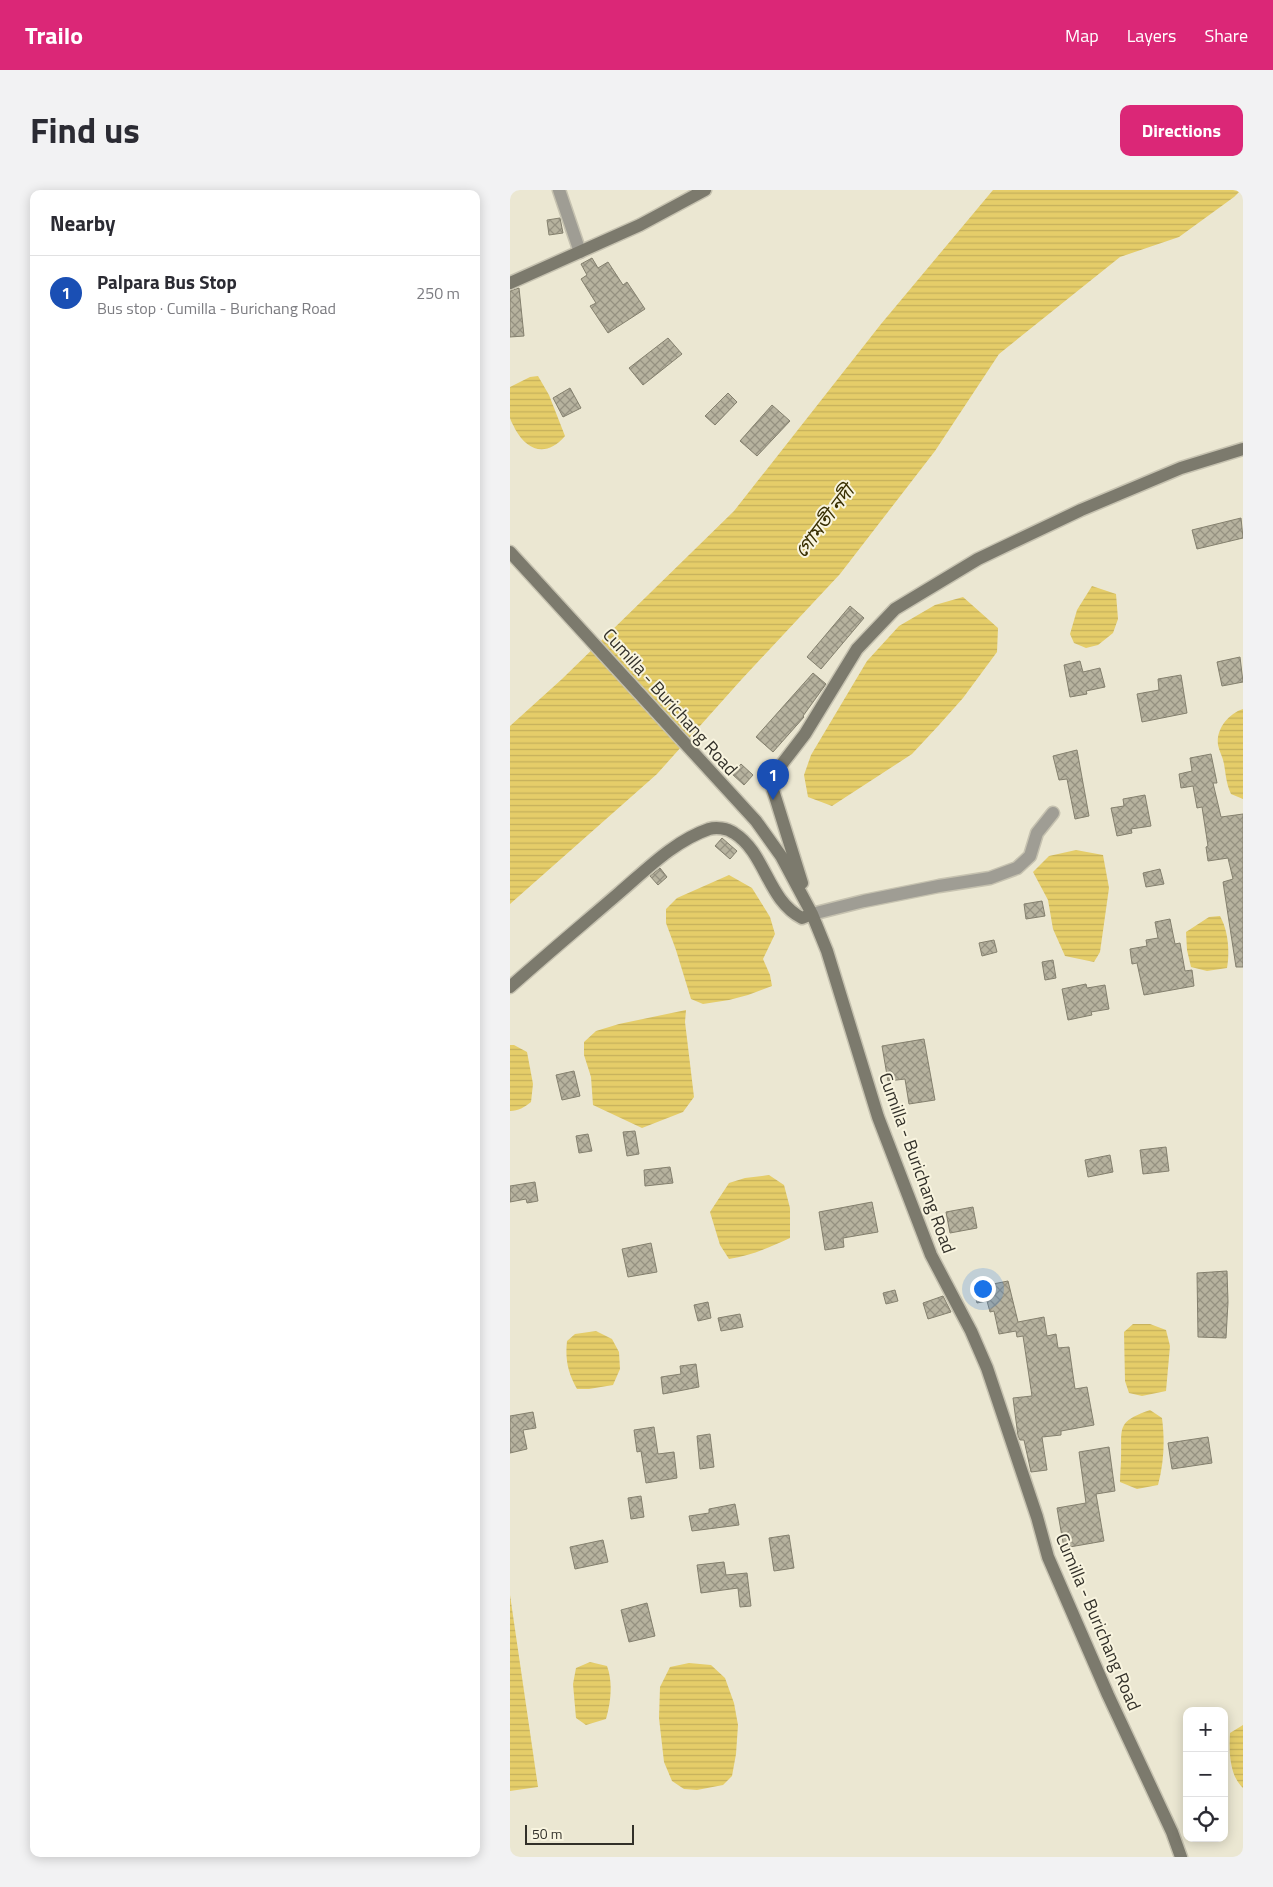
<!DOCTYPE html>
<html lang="en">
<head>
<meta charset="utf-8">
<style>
	:root { --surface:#fff; --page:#f2f2f3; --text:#2b2b33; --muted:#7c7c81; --line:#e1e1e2; --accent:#db2777 }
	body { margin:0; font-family:"Titillium Web","Noto Sans Bengali",sans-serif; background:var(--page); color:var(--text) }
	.controls { position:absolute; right:15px; bottom:15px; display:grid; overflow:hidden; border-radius:10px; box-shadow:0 2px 12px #0003 }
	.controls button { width:45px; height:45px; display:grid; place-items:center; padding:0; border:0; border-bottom:1px solid var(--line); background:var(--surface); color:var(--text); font:25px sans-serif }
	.scale { position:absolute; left:15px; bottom:12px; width:109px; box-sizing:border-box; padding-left:5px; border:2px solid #323029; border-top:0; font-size:14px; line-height:18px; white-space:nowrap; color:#323029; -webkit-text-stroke:4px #f8f4df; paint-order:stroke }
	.you { position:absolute; left:472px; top:1098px; width:18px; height:18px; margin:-12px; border:4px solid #fff; border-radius:50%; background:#1a73e8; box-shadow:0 0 0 8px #1a73e833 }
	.badge { display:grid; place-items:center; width:32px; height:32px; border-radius:50%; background:var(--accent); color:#fff; font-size:16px; font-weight:700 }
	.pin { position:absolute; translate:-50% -41px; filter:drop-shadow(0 1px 2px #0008) }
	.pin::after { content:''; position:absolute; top:26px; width:18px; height:15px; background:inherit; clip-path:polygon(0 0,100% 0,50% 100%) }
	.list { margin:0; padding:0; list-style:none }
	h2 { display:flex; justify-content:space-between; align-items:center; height:65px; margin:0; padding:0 20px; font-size:21px }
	h2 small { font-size:16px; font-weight:400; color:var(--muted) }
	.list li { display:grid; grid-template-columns:32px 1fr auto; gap:15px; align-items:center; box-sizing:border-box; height:75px; padding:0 20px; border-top:1px solid var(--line) }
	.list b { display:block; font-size:19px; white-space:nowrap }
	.list p { margin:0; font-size:16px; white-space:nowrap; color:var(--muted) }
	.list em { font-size:16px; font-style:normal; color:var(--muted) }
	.icon { flex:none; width:28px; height:28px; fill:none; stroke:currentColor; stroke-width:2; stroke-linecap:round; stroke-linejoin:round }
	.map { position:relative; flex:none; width:733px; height:1667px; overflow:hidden; border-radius:10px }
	header { display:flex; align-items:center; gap:30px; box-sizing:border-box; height:70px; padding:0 25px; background:var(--accent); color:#fff }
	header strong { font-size:24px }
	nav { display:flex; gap:28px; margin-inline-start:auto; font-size:18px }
	.intro { display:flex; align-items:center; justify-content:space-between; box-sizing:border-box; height:120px; padding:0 30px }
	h1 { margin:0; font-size:35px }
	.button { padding:12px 22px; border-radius:10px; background:var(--accent); color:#fff; font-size:18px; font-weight:700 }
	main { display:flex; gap:30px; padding:0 30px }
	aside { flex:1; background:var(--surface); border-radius:10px; box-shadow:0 2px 12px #0003 }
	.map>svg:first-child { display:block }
	.water { fill:url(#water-rules) }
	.building { fill:url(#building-cross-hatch); stroke:#84806e }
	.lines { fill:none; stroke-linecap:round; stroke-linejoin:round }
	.street-casing { stroke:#c6c2b0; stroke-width:15 }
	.secondary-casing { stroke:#c6c2b0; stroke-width:15 }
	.street { stroke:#9f9d94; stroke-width:12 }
	.secondary { stroke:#7c7a6d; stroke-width:12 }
	.labels { text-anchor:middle; stroke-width:4; stroke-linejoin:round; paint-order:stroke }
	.street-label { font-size:18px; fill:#323029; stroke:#f8f4df }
	.water-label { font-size:19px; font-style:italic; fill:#392f02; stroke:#f8f4df }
</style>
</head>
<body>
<header>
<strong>Trailo</strong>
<nav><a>Map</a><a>Layers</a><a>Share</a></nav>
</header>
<div class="intro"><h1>Find us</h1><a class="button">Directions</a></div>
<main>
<aside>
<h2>Nearby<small></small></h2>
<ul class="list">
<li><span class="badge" style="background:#1a4fb4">1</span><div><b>Palpara Bus Stop</b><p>Bus stop · Cumilla - Burichang Road</p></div><em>250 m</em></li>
</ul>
</aside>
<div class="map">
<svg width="733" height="1667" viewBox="0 0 733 1667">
	<defs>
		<pattern id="water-rules" width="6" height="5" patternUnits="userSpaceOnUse" patternTransform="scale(1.25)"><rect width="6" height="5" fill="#e5cd69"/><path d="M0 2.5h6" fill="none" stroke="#c5b05b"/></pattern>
		<pattern id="building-cross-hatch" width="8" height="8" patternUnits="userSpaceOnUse" patternTransform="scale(1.25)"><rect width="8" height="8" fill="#b6b29e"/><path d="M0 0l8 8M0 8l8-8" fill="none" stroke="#959181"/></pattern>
	</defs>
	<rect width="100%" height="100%" fill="#ebe7d2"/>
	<path class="water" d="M483,0h248l-7,7 -55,40 -59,20 -121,97 -64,97 -95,123 -99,106 -84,94 -147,130v-178l52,-47 172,-168 147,-187z
		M28,186l11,19 16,41c-18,21 -37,16 -50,-7 -1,-3 -4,-7 -5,-11 0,-9 0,-22 0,-31l20,-10z
		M582,396l24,8 2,25 -5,14 -15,12 -12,3 -12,-5 -4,-9 7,-24z
		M453,407l35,31 -1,24 -34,46 -24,27 -27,29 -80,52 -24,-9 -4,-22 7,-20 56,-94 32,-35 36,-21z
		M733,519v90l-12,-5c-5,-11 -5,-19 -7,-30 -1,-7 -5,-13 -6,-19 -2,-16 10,-31 25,-36z
		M566,660l27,5 6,33 -9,64 -6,10 -29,-6 -12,-27 -5,-29 -15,-28 16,-16z
		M219,685l23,13 18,29 5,17 -12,25 7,16 2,11 -24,9 -19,5 -26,4 -12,-5 -15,-49 -10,-27v-14l11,-11z
		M710,726c8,14 10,35 7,52l-20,3 -16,-4 -4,-17 -1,-18 23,-15z
		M176,820l-1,12 9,75 -11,15 -41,16 -49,-23 -2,-28 -7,-22v-13l12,-11 23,-7z
		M0,855h4l13,7 6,32 -2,18c-6,5 -13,9 -21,9z
		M259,985l15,10 6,23v30c-20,9 -39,18 -61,21l-9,-14 -10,-33 19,-29 16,-5z
		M623,1134h17l16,6 4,16 -4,45 -24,5 -13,-3 -4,-12 -1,-49z
		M86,1141l16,8 7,13 1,17 -7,16 -24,4h-12c-9,-16 -12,-29 -10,-48l8,-7z
		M640,1220l12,8c3,23 2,44 -4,67l-21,4 -17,-7c0,-8 1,-16 1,-24 1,-31 -5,-36 29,-48z
		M0,1405l28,192 -28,4z
		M80,1472l17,4c6,16 4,36 -1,53l-20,6 -10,-7 -3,-34 3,-16z
		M179,1473l22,2 14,13 9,25 4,22 -2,29 -4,22 -9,9 -26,5 -13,-1 -12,-8 -8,-19 -5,-44 1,-31 10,-20z
		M733,1535v63c-14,-13 -14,-38 -13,-55z"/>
	<path class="building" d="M50,28l3,15 -14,2 -2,-15z
		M82,68l6,10 10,-6 15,23 4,-3 18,27 -37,24 -18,-27 6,-3 -15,-24 6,-4 -6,-11z
		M9,98l5,48 -14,1v-46z
		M158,148l14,16 -39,31 -14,-17z
		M60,198l11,20 -18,9 -10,-19z
		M218,203l9,9 -22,23 -10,-9z
		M262,215l18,16 -33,35 -17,-15z
		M731,328l2,20 -46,11 -5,-19z
		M340,416l14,12 -43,51 -14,-12z
		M730,467l3,25 -21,4 -5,-24z
		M570,471l3,11 17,-4 5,19 -19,4 1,3 -17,3 -6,-32z
		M303,483l13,11 -23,32 1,1 -31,35 -17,-15z
		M671,485l6,38 -45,9 -5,-28 22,-4 -1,-11z
		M567,560l12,66 -14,3 -8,-40 -8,1 -6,-24z
		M701,564l6,29h-4l8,34 22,-3v153h-7l-13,-85 10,-3 -5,-21 -20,3 -2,-14 2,-1 -6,-39 -5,1 -4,-22 -12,2 -2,-14 13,-3 -2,-13z
		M231,574l12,11 -9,10 -12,-11z
		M635,605l6,31 -20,3 1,4 -15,3 -6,-28 13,-2 -1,-7z
		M212,648l15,13 -7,8 -15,-13z
		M150,678l7,9 -9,8 -8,-9z
		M650,679l4,15 -18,3 -3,-14z
		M532,711l3,15 -19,3 -2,-15z
		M660,729l5,25 5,-1 5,28 7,-1 2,16 -50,9 -7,-32 -5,1 -2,-15 17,-3 -1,-6 12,-2 -3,-16z
		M484,750l3,12 -15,4 -3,-13z
		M543,770l3,18 -11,2 -3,-18z
		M576,794l1,4 18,-3 4,24 -18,3 1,3 -24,5 -6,-31z
		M414,849l11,61 -26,4 -4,-25 -17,2 -6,-35z
		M64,881l6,25 -18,4 -6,-25z
		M125,941l4,23 -12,2 -4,-24z
		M78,944l4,17 -13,2 -3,-17z
		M656,957l3,24 -26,3 -3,-24z
		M600,965l3,17 -25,5 -3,-17z
		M160,977l3,16 -28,3 -1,-16z
		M25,992l3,19 -11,2 -1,-4 -16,3v-16z
		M362,1012l6,30 -35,6 1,9 -19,3 -6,-38z
		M463,1017l4,21 -27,5 -4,-21z
		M141,1053l6,29 -29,5 -6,-28z
		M717,1081l1,31 -2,36 -28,-1 -1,-64z
		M498,1091l10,41 26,-5 3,19 9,-2 2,14 11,-1 6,42 12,-2 7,38 -33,6v4l-19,2 5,33 -16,2 -7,-32h-4l-2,-4 -5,-38 19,-2 -9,-60 -6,1 -1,-6 -17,3 -5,-23 -4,1 -3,-11 -10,2 -4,-15z
		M385,1100l3,11 -12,3 -3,-11z
		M433,1106l8,16 -23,7 -5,-16z
		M198,1112l3,16 -13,3 -4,-16z
		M230,1124l3,13 -22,4 -3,-13z
		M186,1174l3,23 -36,7 -2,-17 20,-3 -1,-8z
		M23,1222l3,16 -13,2 4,19 -17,4v-37z
		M144,1237l4,27 16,-2 3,26 -31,5 -5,-32 -4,1 -3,-22z
		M200,1244l4,33 -14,2 -3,-33z
		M698,1247l4,26 -40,6 -4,-26z
		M599,1257l6,44 -19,3 8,47 -40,7 -7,-40 29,-5 -7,-51z
		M131,1306l3,21 -13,2 -3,-21z
		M225,1314l4,21 -47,6 -3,-15 20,-3v-4z
		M279,1345l5,33 -20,3 -5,-33z
		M93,1350l5,22 -33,7 -5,-22z
		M214,1372l2,13 21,-2 4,33 -11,1 -2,-19 -37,5 -4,-28z
		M137,1413l8,33 -26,6 -8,-32z"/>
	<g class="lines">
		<defs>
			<path id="street" d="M49,0l21,62
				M302,724l52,-13 75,-15 51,-8 27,-10 13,-12 7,-23 16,-20"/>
			<path id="secondary" d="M0,93l130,-58 65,-35
				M0,362l246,269 25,35 31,58 15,37 51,166 53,138 40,76 16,37 50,149 11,40 60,138 64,137 9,25
				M292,693l-29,-93 -1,-13 33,-43 52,-85 38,-40 83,-50 103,-49 100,-42 62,-19
				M0,797c36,-32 73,-63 109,-94 27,-23 55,-52 90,-64 7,-2 18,-1 25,4 32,20 33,67 68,85l10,-4"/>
		</defs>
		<use href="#street" class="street-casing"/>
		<use href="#secondary" class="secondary-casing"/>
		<use href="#street" class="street"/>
		<use href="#secondary" class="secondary"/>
	</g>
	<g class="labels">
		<g class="street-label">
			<text transform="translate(160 512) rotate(48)" y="6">Cumilla - Burichang Road</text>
			<text transform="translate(407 973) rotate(70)" y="6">Cumilla - Burichang Road</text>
			<text transform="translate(588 1432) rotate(67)" y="6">Cumilla - Burichang Road</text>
		</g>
		<g class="water-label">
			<text transform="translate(314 331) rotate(-53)" y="7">গোমতী নদী</text>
		</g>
	</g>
</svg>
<div class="controls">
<button>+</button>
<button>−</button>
<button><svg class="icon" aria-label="locate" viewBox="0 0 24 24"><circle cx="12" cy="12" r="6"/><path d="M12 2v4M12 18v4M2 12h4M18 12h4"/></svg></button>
</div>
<div class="scale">50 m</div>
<div class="you"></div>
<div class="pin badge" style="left:263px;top:610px;background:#1a4fb4">1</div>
</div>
</main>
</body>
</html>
